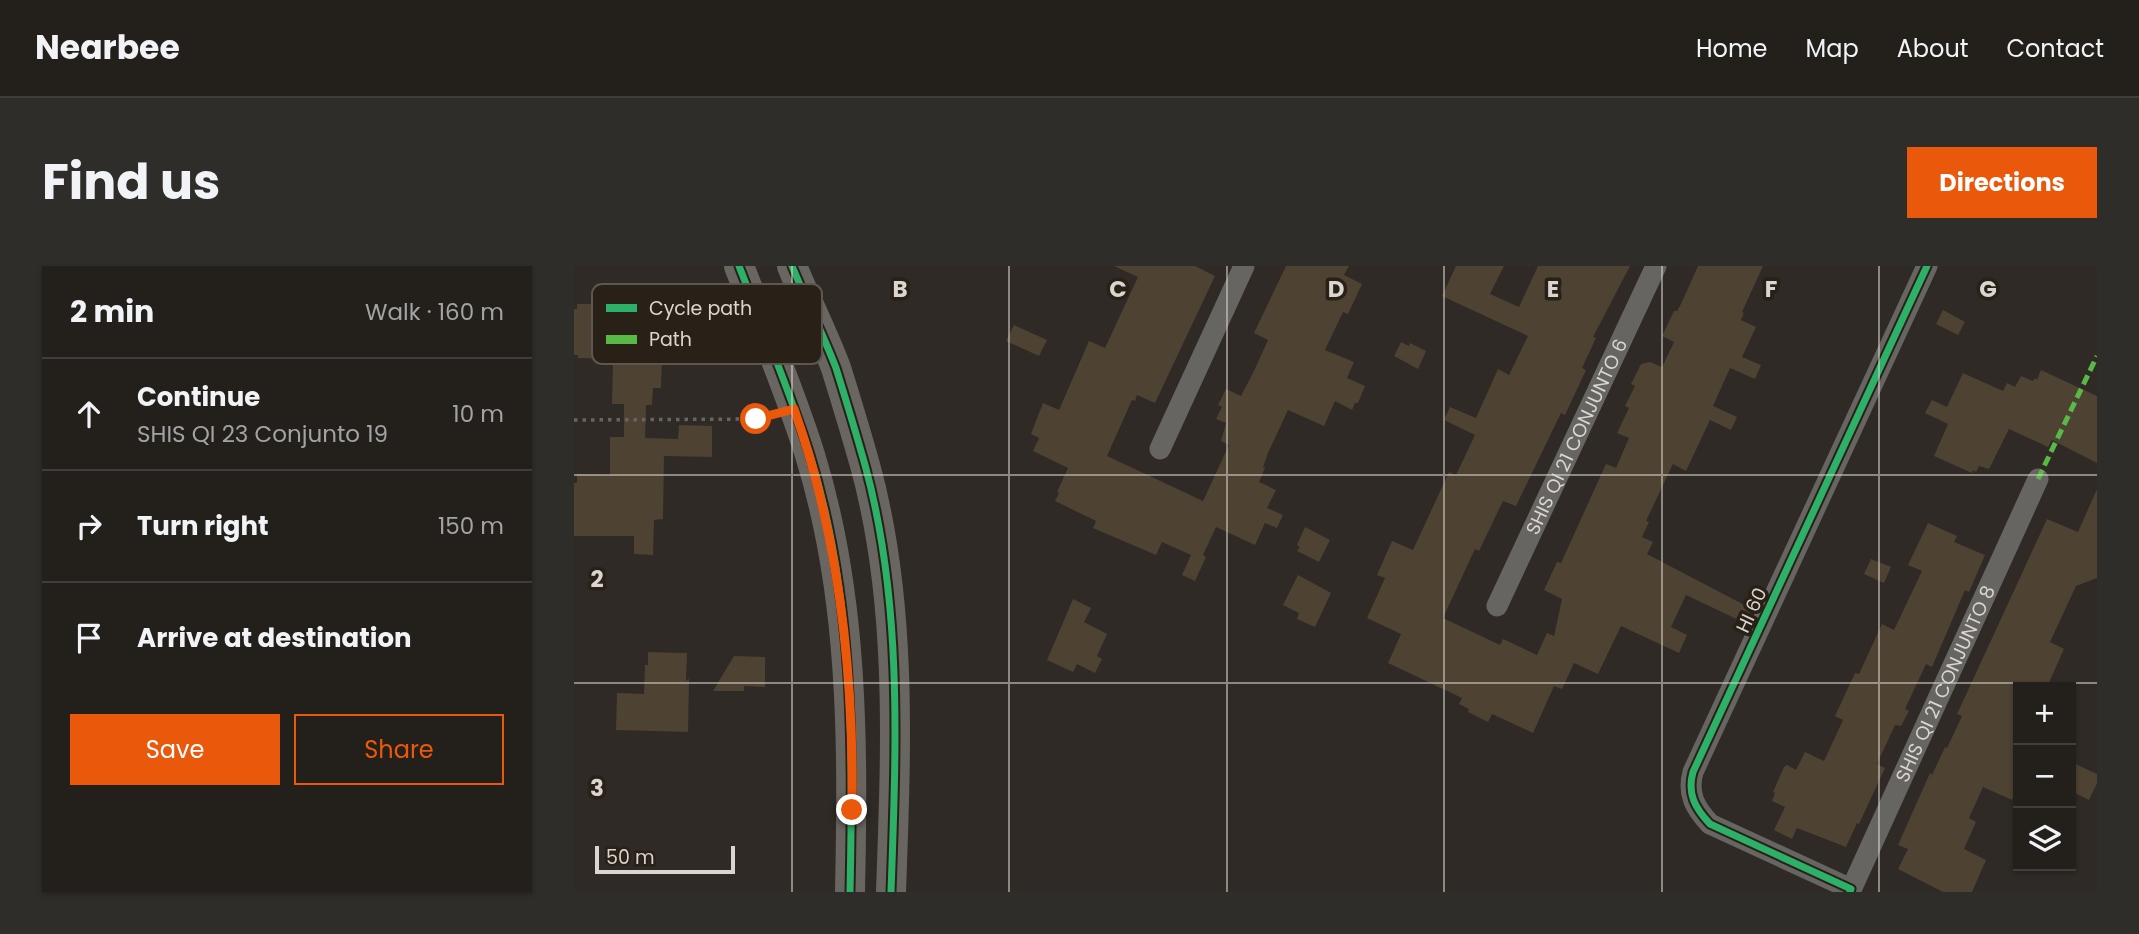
<!DOCTYPE html>
<html lang="en">
<head>
<meta charset="utf-8">
<style>
	:root { --surface:#23201c; --page:#2f2d29; --text:#f1f3f6; --muted:#a3a3a3; --line:#403e3b; --accent:#ea580c }
	body { margin:0; font-family:Poppins,sans-serif; background:var(--page); color:var(--text) }
	.controls { position:absolute; right:21px; bottom:21px; display:grid; overflow:hidden; border-radius:0px; box-shadow:0 2px 5px #0004 }
	.controls button { width:63px; height:63px; display:grid; place-items:center; padding:0; border:0; border-bottom:2px solid var(--line); background:var(--surface); color:var(--text); font:35px sans-serif }
	.scale { position:absolute; left:21px; bottom:18px; width:140px; box-sizing:border-box; padding-left:7px; border:4px solid #dad5cf; border-top:0; font-size:19px; line-height:24px; white-space:nowrap; color:#dad5cf; -webkit-text-stroke:5px #292118; paint-order:stroke }
	.stop { position:absolute; width:21px; height:21px; margin:-16px; border:5px solid #ea580c; border-radius:50%; background:#fff }
	.stop.end { background:#ea580c; border-color:#fff; box-shadow:0 2px 7px #0008 }
	.list { margin:0; padding:0; list-style:none }
	h2 { display:flex; justify-content:space-between; align-items:center; height:91px; margin:0; padding:0 28px; font-size:30px }
	h2 small { font-size:23px; font-weight:400; color:var(--muted) }
	.list li { display:grid; grid-template-columns:46px 1fr auto; gap:21px; align-items:center; box-sizing:border-box; height:112px; padding:0 28px; border-top:2px solid var(--line) }
	.list b { display:block; font-size:26px; white-space:nowrap }
	.list p { margin:0; font-size:23px; white-space:nowrap; color:var(--muted) }
	.list em { font-size:23px; font-style:normal; color:var(--muted) }
	.actions { display:flex; gap:14px; padding:21px 28px }
	.actions a { flex:1; padding:16px 0; border:2px solid var(--accent); border-radius:0px; text-align:center; font-size:24px; color:var(--accent) }
	.actions .main { background:var(--accent); color:#fff }
	.icon { flex:none; width:38px; height:38px; fill:none; stroke:currentColor; stroke-width:2; stroke-linecap:round; stroke-linejoin:round }
	.map { position:relative; flex:none; width:1523px; height:626px; overflow:hidden; border-radius:0px }
	header { display:flex; align-items:center; gap:42px; box-sizing:border-box; height:98px; padding:0 35px; background:var(--surface); border-bottom:2px solid var(--line) }
	header strong { font-size:33px }
	nav { display:flex; gap:38px; margin-inline-start:auto; font-size:24px }
	.intro { display:flex; align-items:center; justify-content:space-between; box-sizing:border-box; height:168px; padding:0 42px }
	h1 { margin:0; font-size:49px }
	.button { padding:18px 32px; border-radius:0px; background:var(--accent); color:#fff; font-size:24px; font-weight:700 }
	main { display:flex; gap:42px; padding:0 42px }
	aside { flex:1; background:var(--surface); border-radius:0px; box-shadow:0 2px 5px #0004 }
	.map>svg:first-child { display:block }
	.building { fill:#4e4232 }
	.lines { fill:none; stroke-linecap:round; stroke-linejoin:round }
	.path { stroke:#666561; stroke-width:3.5; stroke-dasharray:3.5 5; stroke-linecap:butt }
	.minor { stroke:#666561; stroke-width:21 }
	.secondary { stroke:#696662; stroke-width:30 }
	.quiet { stroke:#58b947; stroke-width:5; stroke-dasharray:10 5; stroke-linecap:butt }
	.cycleway-casing { stroke:#292118; stroke-width:11 }
	.cycleway { stroke:#2db169; stroke-width:7 }
	.route { stroke:#ea580c; stroke-width:9 }
	.grid { fill:none; stroke:#dad5cf; stroke-width:2; stroke-opacity:0.55 }
	.labels { text-anchor:middle; stroke-width:7; stroke-linejoin:round; paint-order:stroke }
	.street-label { font-size:19px; fill:#dad5cf; stroke:#292118 }
	.key { fill:#292118; stroke:#5e574f; stroke-width:2 }
	.key-label { font-size:19px; fill:#dad5cf }
	.grid-label { font-size:23px; text-anchor:middle; font-weight:bold; fill:#dad5cf; stroke:#292118; stroke-width:7; stroke-linejoin:round; paint-order:stroke }
</style>
</head>
<body>
<header>
<strong>Nearbee</strong>
<nav><a>Home</a><a>Map</a><a>About</a><a>Contact</a></nav>
</header>
<div class="intro"><h1>Find us</h1><a class="button">Directions</a></div>
<main>
<aside>
<h2>2 min<small>Walk · 160 m</small></h2>
<ul class="list">
<li><svg class="icon" aria-label="ahead" viewBox="0 0 24 24"><path d="M12 20V5M6 11l6-6 6 6"/></svg><div><b>Continue</b><p>SHIS QI 23 Conjunto 19</p></div><em>10 m</em></li>
<li><svg class="icon" aria-label="right" viewBox="0 0 24 24"><path d="M7 20v-9h11M14 6l5 5-5 5"/></svg><div><b>Turn right</b></div><em>150 m</em></li>
<li><svg class="icon" aria-label="arrive" viewBox="0 0 24 24"><path d="M6 21V4h12l-3 4 3 4H6"/></svg><div><b>Arrive at destination</b></div></li>
</ul>
<div class="actions"><a class="main">Save</a><a>Share</a></div>
</aside>
<div class="map">
<svg width="1523" height="626" viewBox="0 0 1523 626">
	<rect width="100%" height="100%" fill="#2f2a25"/>
	<path class="building" d="M540,0h81l20,10 -60,127 -18,-8 -2,6 -3,-1 -25,56 96,45 26,-56 -8,-4 5,-18 -10,-4 6,-12 -4,-2 8,-16 15,7 12,-23 15,-33 -14,-7 32,-67h63l-5,9 18,9 -14,30 -5,-2 -18,38 29,12 -7,16 18,8 -7,17h-3l-3,7 -17,-9 -11,25 -36,-16 -20,43 -5,14 2,1 -6,14 17,8 -9,18 16,7 -6,13 -12,-5 -10,22 -39,-18 -13,28 3,2 -11,24 -13,-6 9,-20 -29,-13 -6,13 -63,-27 3,-7 -41,-20 4,-8 -2,-1 11,-24 -35,-17 6,-13 -8,-4 12,-31 16,7 30,-69 16,7 33,-71z
		M882,0h48l-14,28 29,13 19,-41h92l-37,71 3,1 -14,30 4,2 -21,45 -4,-2 -45,93 -13,-5 -24,50 -4,-2 -32,69 57,27 3,-6 34,16 10,-22 7,3 8,-37 -18,-9 13,-28 4,1 45,-99 10,4 13,-30 -12,-5 12,-25 -4,-2 10,-20 -4,-2 10,-20 9,-2 12,5 12,-25 -12,-6 12,-25h3l4,-7 17,-38h65l-21,46 2,1 -3,7 15,7 -14,30 19,8 -6,14 -25,-11 -17,38 24,11 -6,13 -21,-10 -24,51 -13,-7 -27,57 3,1 -7,15 11,5 -6,12 105,55 -7,14 -59,-28 -15,32 16,8 -8,18 -58,-27 -23,48 -24,-11 -12,26 -8,-3 -21,47 -41,-19 -4,8 -20,-10 1,-3 -10,-5 3,-6 -74,-35 13,-29 -34,-16 18,-40 -8,-3 15,-34 21,9 36,-78 7,3 19,-40 -31,-15 6,-13 26,11 22,-49 11,6 19,-39 -86,-40z
		M3,38h23v11l47,1 -1,13h17l-2,59h-8l-1,17h-6l-1,33 33,1 1,-14 33,1v31l-48,-1 -1,63 -9,1 -1,35 -19,-1v-18h-60v-53h3v-9l33,1v-38h14v-33h-12l1,-45 -35,-1v-3h-4v-46h3z
		M1369,44l22,12 -7,13 -22,-11z
		M440,59l33,15 -8,16 -33,-15z
		M827,76l8,4 1,-3 16,8 -8,18 -24,-13z
		M1467,104l56,26v67l-45,-23 -4,7 -39,-18 -20,40 -10,-3 -3,6 -3,-2 -1,3 -38,-17 14,-32 -23,-11 7,-13 15,7 16,-34 40,18 4,-8 8,4 6,-11 12,5 2,-3 2,2z
		M1523,223v89l-21,8 -26,56 14,7 -17,38h-29v99l-6,14 -29,-13 -14,31 7,4 -12,27 22,11 -14,32h-29l-45,-23 10,-20 -10,-4 32,-72 2,2 13,-28 2,1 15,-32 -5,-2 90,-195 31,13z
		M1354,257l29,13 -3,6 31,13 -16,37 -4,-2 -33,77 -6,-3 -21,45 4,2 -8,15 -6,-1 -18,39 8,4 -26,56 -2,-1 -11,24 -49,-19 -5,11 -18,-9 11,-23 -13,-6 3,-8 -2,-1 11,-25 3,-2 9,5 9,-18 19,9 19,-41 -8,-4 20,-43 4,1 23,-50 12,6 28,-59 -14,-6z
		M731,261l25,13 -11,22 -22,-11 3,-4 -3,-2z
		M1297,293l20,8 -7,16 -20,-9z
		M724,309l33,18 -16,34 -18,-8 2,-6 -16,-8z
		M499,333l18,9 -7,14 23,12 -10,22 5,3 -7,14 -18,-9 -4,8 -26,-12z
		M74,386l39,1 -1,28 3,-2 -1,53 -72,-2 1,-37 27,1 1,-29h3z
		M160,390l31,1v30l-21,-1v5h-31z
		M1497,496l26,12v9l-8,17 -18,-9z"/>
	<g class="lines">
		<path class="path" d="M0,154l182,-1 15,-4"/>
		<g class="minor">
			<path d="M586,183l84,-183"/>
			<path id="s1" d="M923,340l159,-340"/>
			<path d="M1277,623l-141,-65c-15,-16 -23,-30 -17,-52l234,-506"/>
			<path id="s2" d="M1276,626l188,-413"/>
		</g>
		<path class="secondary" d="M165,0c24,62 51,125 71,189 44,142 43,290 40,437
			M218,0c14,34 31,68 44,102 10,32 20,65 29,97 38,138 31,285 26,427"/>
		<path class="quiet" d="M1464,213l59,-123"/>
		<defs>
			<path id="cycleway" d="M165,0c24,62 51,125 71,189 44,142 43,290 40,437
				M218,0c14,34 31,68 44,102 10,32 20,65 29,97 38,138 31,285 26,427
				M1276,626l1,-3 -141,-65c-15,-16 -23,-30 -17,-52l234,-506"/>
		</defs>
		<use href="#cycleway" class="cycleway-casing"/>
		<use href="#cycleway" class="cycleway"/>
	</g>
	<g class="lines">
		<path class="route" d="M182,153l38,-10c46,129 60,265 58,401"/>
	</g>
	<path class="grid" d="M218,0v626M435,0v626M653,0v626M870,0v626M1088,0v626M1305,0v626M0,209h1523M0,417h1523"/>
	<g class="labels">
		<g class="street-label">
			<text dy="7" stroke="none"><textPath href="#s1" startOffset="187">SHIS QI 21 CONJUNTO 6</textPath></text>
			<text transform="translate(1177 344) rotate(-65)" y="7">HI 60</text>
			<text dy="7" stroke="none"><textPath href="#s2" startOffset="229">SHIS QI 21 CONJUNTO 8</textPath></text>
		</g>
	</g>
	<rect x="18" y="18" width="230" height="80" rx="10" class="key"/>
	<rect x="32" y="38" width="31" height="8" fill="#2db169"/>
	<rect x="32" y="69" width="31" height="9" fill="#58b947"/>
	<g class="key-label">
		<text x="75" y="49">Cycle path</text>
		<text x="75" y="80">Path</text>
	</g>
	<g class="grid-label">
		<text x="326" y="31">B</text>
		<text x="544" y="31">C</text>
		<text x="762" y="31">D</text>
		<text x="979" y="31">E</text>
		<text x="1197" y="31">F</text>
		<text x="1414" y="31">G</text>
		<text x="23" y="321">2</text>
		<text x="23" y="530">3</text>
	</g>
</svg>
<div class="controls">
<button>+</button>
<button>−</button>
<button><svg class="icon" aria-label="layers" viewBox="0 0 24 24"><path d="M12 4l9 5-9 5-9-5zM3 14l9 5 9-5"/></svg></button>
</div>
<div class="scale">50 m</div>
<div class="stop" style="left:182px;top:153px"></div>
<div class="stop end" style="left:278px;top:544px"></div>
</div>
</main>
</body>
</html>
